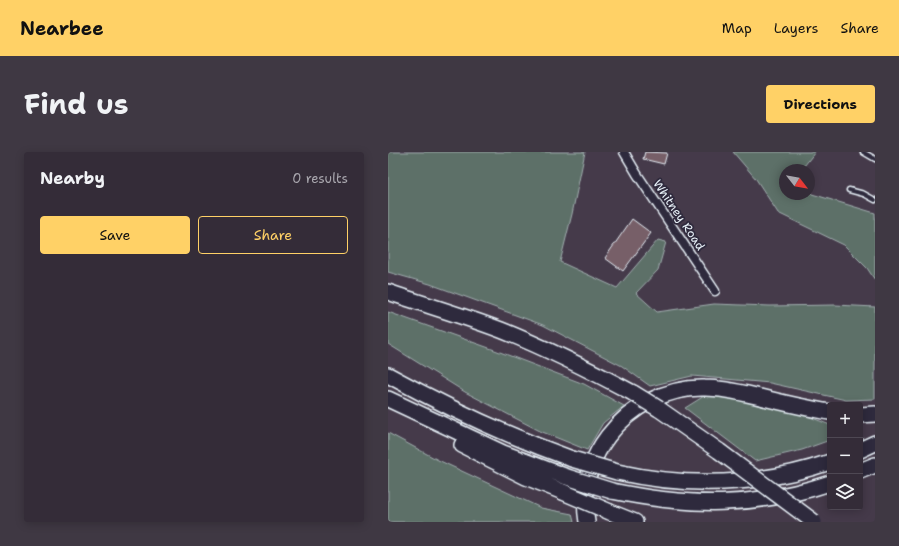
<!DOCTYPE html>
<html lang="en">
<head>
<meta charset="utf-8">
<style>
	:root { --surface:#342c38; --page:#3f3843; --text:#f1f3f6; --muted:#a9a7ae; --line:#4e4853; --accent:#ffd166 }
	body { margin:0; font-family:"Shantell Sans",sans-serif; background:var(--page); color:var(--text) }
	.controls { position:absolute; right:12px; bottom:12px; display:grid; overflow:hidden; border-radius:4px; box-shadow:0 2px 10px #0003 }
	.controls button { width:36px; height:36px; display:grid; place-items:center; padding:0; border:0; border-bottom:1px solid var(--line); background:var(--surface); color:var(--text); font:20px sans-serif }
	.compass { position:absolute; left:391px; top:12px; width:36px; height:36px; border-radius:50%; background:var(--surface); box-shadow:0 2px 10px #0003; rotate:121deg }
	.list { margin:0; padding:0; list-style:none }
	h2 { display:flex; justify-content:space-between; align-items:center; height:52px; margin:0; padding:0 16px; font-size:17px }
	h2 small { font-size:13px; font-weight:400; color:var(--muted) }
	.actions { display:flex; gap:8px; padding:12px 16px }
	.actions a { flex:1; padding:9px 0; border:1px solid var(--accent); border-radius:4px; text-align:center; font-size:14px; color:var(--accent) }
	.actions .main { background:var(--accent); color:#111 }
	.icon { flex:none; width:22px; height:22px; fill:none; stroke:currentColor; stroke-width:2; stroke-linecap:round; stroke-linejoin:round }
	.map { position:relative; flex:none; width:487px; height:370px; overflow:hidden; border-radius:4px }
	header { display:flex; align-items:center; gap:24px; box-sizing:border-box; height:56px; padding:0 20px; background:var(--accent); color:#111 }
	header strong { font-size:19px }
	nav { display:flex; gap:22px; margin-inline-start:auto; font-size:14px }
	.intro { display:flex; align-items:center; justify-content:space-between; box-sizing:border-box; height:96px; padding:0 24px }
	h1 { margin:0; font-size:28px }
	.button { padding:10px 18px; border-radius:4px; background:var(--accent); color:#111; font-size:14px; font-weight:700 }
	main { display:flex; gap:24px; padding:0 24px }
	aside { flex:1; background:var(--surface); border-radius:4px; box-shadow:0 2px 10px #0003 }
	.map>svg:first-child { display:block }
	.green { fill:#5d6f68; stroke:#a2b0b0 }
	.building { fill:#775f68; stroke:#e8f1f8 }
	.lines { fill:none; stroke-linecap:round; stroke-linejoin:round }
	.lane-casing { stroke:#e8f1f8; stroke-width:7 }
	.street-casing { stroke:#e8f1f8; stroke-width:11 }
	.highway-casing { stroke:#e8f1f8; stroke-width:18 }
	.lane { stroke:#2f2a3d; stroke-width:4 }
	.street { stroke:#2f2a3d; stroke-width:8 }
	.highway { stroke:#2f2a3d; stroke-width:15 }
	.highway-bridge-casing { stroke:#e8f1f8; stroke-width:18; stroke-linecap:butt }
	.highway-bridge { stroke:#2f2a3d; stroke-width:15 }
	.labels { text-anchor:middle; stroke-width:3.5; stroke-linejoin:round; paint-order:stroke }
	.street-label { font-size:12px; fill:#e8f1f8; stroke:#2f2a3d }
</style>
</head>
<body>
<header>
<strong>Nearbee</strong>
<nav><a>Map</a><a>Layers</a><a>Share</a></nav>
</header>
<div class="intro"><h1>Find us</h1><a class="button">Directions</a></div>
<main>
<aside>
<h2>Nearby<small>0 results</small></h2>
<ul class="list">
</ul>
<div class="actions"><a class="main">Save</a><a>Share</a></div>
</aside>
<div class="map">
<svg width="487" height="370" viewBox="0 0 487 370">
	<rect width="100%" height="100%" fill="#453a4a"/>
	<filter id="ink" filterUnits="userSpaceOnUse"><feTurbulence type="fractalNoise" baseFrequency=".025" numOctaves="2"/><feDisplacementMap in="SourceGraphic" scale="8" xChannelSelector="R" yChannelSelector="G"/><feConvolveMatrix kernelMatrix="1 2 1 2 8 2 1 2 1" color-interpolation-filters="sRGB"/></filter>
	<g filter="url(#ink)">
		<path class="green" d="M0,0h197l-13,62 -12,48 57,26 41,-48 8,2 -8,28 -22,23 21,19 57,-8 56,2 65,-1 40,2v92l-29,1 -76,-17 -78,-7 -42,10 -28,-20 -79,-41 -113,-41 -42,-12z
			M345,0h82l-14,18h-16v24h24v-3l3,3 63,19v67l-8,-12 -23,-23 -66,-32 -22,-34z
			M0,160l104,37 92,35 40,22 -21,17 -16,27 -47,-19 -75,-39 -77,-48z
			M321,241l86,18 35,14v15l-28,10 -47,11 -70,-53z
			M0,281l50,27 103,48 31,6 2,8h-186z"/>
		<path class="building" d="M257,0l22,1 -3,11 -21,-5z
			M244,67l19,14 -28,38 -18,-13z"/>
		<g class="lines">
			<defs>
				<path id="lane" d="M475,0l12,7
					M461,38l15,4 11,6"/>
				<path id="street" d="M236,0l13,22 78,117"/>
				<path id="highway" d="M0,140c38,13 76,24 113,38 45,18 89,40 132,63
					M0,223c60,33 120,61 184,84
					M0,247l115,54 64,24
					M271,257l60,42
					M472,263l15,-1
					M74,293l64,32 37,15
					M472,298l15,-7
					M472,319l15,-6
					M229,320c72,16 143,14 213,-10
					M224,339c77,16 143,17 218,-8
					M222,360l25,10
					M199,370c-5,-31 2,-61 21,-86 23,-30 59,-49 97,-48 17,0 34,4 51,8 24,6 49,12 74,16"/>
			</defs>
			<use href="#lane" class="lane-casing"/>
			<use href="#street" class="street-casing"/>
			<use href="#highway" class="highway-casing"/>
			<use href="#lane" class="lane"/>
			<use href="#street" class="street"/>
			<use href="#highway" class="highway"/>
			<defs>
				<path id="highway-bridge" d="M245,241l26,16
					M331,299l95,71
					M184,307l45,13
					M179,325l45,14
					M175,340l47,20"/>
			</defs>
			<use href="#highway-bridge" class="highway-bridge-casing"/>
			<use href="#highway-bridge" class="highway-bridge"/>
		</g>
	</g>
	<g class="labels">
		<g class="street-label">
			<text transform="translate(291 63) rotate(56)" y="4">Whitney Road</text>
		</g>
	</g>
</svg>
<div class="controls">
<button>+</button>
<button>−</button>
<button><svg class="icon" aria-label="layers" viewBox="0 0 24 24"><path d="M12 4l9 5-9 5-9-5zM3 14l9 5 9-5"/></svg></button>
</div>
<svg class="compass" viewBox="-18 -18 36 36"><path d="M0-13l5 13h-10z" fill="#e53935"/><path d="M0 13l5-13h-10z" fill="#a9a7ae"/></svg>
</div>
</main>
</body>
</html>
